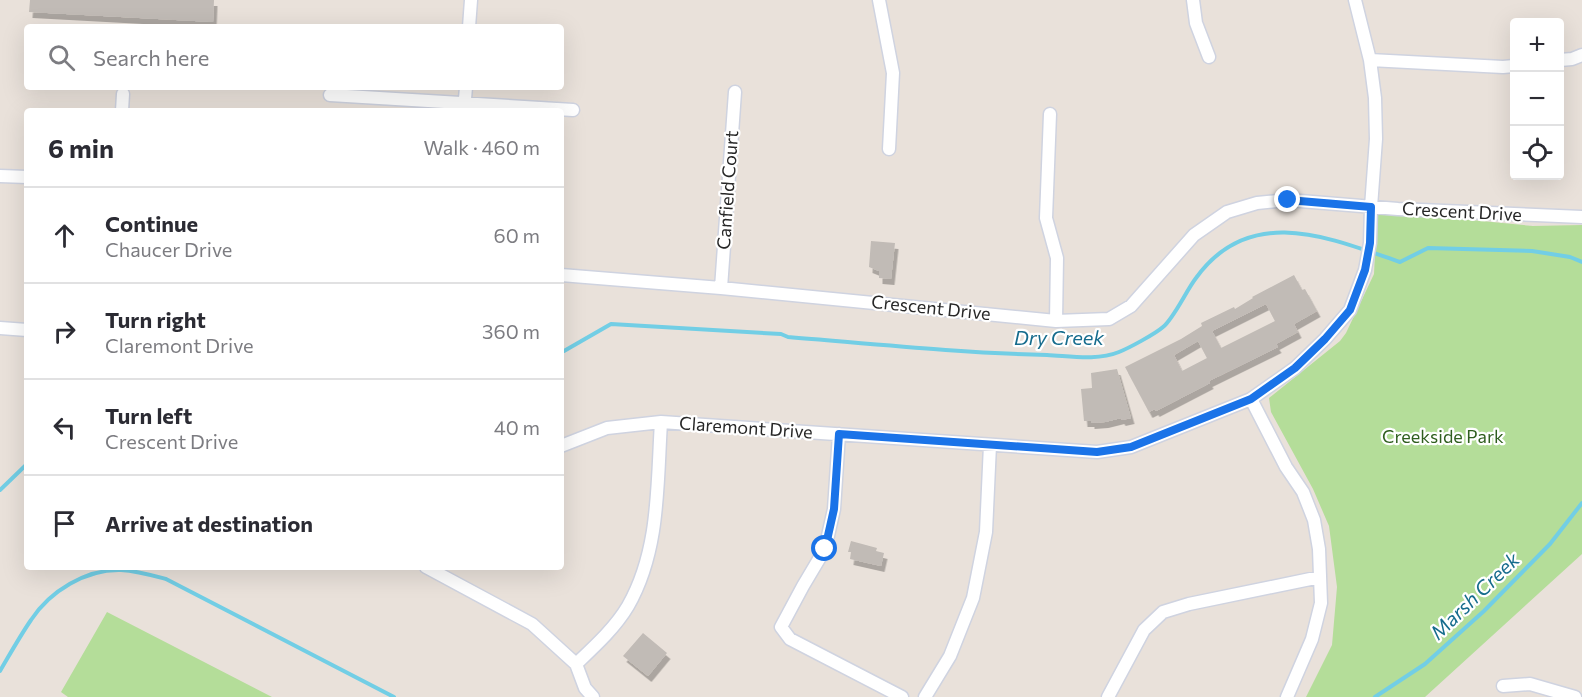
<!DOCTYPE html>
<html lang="en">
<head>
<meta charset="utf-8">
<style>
	:root { --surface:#fff; --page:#f7f7f7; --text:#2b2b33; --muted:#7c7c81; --line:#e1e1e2 }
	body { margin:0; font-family:Commissioner,sans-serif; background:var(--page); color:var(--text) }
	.controls { position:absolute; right:18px; top:18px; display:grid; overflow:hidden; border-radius:6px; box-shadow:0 6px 24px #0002 }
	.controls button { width:54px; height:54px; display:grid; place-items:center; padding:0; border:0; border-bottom:2px solid var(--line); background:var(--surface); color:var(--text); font:30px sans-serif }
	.stop { position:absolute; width:18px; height:18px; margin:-14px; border:4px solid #1a73e8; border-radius:50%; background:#fff }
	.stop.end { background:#1a73e8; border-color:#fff; box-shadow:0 2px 6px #0008 }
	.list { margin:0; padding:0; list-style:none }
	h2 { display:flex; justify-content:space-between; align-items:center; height:78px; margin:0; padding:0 24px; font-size:26px }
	h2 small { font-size:20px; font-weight:400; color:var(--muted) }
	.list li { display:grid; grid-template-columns:39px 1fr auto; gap:18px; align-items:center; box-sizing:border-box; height:96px; padding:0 24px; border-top:2px solid var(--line) }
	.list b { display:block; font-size:22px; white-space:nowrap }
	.list p { margin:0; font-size:20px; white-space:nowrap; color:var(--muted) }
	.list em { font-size:20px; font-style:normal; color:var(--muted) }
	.icon { flex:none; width:33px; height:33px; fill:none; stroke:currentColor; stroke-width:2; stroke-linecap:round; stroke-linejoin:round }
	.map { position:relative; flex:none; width:1582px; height:697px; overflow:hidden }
	.search { position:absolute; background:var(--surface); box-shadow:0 6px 24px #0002; left:24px; top:24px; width:540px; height:66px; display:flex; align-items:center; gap:15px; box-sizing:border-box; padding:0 21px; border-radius:6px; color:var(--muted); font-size:22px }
	.panel { position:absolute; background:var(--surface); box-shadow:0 6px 24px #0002; left:24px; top:108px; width:540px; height:462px; border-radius:6px }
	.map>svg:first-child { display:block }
	.green { fill:#b4dd99 }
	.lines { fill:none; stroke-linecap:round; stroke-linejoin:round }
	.stream { stroke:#72cee5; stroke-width:4 }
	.building { fill:#c1bbb6; fill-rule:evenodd; filter:url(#shadow) }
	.minor-casing { stroke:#cfd3e0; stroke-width:15 }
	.minor { stroke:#fff; stroke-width:12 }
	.route { stroke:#1a73e8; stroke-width:8 }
	.labels { text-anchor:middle; stroke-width:4.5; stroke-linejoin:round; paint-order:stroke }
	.street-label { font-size:18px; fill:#272727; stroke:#fff }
	.park-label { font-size:18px; fill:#2f5e1e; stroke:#fff }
	.water-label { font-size:20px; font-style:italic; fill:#166c8d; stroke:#fff }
</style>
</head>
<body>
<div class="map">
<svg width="1582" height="697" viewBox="0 0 1582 697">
	<defs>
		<filter id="shadow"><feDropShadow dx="3.5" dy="6" stdDeviation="0" flood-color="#0004"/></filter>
	</defs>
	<rect width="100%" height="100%" fill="#e9e1da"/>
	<path class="green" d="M1377,211l156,15 49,-1v329l-157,143h-119l26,-52 5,-58 -8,-61 -16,-37 -42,-77 -2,-14 71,-57 6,-8 28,-59z
		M107,612l165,85h-204l-7,-5z"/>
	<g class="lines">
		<path class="stream" d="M561,351h3l47,-27 170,10 7,3c86,7 172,16 259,18 23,1 50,6 72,-3 10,-4 36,-18 44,-25 11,-9 23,-36 33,-49 54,-75 134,-40 204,-16l28,-14 104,3 38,6 12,5
			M0,490l27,-26
			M0,671c10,-17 20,-35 31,-51 19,-29 55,-51 90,-50 16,1 30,5 45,9l228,118
			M1375,697l50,-33 59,-53 66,-67 32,-41"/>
	</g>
	<path class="building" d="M30,0h184l-1,22 -184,-10z
		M871,241l24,2 -4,36 -12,-1v-7l-10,-4z
		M1294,275l8,15 3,-1 12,22 -23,13 4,8 -22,12 2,3 -69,34 1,2 -54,28 -1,-2 -6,3 -24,-45 56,-28 21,-13 -1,-3 33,-16 1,2 18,-11 -1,-1zM1266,304l9,17 -54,27 -9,-17zM1198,341l9,17 -25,13 -8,-16z
		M1117,369l14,49 -9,2 -1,-2 -16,4 -14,1v-2h-7l-3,-32 11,-1 -1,-15z
		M851,541l26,7 -1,3 8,2 -3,13 -31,-7 1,-7h-3z
		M643,633l24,20 -19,23 -25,-20z"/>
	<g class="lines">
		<defs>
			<path id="minor" d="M879,0l14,73 -4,76
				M1193,0l3,23 13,34
				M469,27l2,-27
				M1370,60l133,7 11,-1
				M1560,60l12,-1 10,-4
				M330,95l243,15
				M122,111l1,-17
				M464,111l2,-24
				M1050,114l-4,104 11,40 -1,63
				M0,176l27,1
				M561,275l160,13 335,33 53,-2 22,-13 63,-71 33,-23 30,-9 31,-3 110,9 184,8
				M721,288l14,-196
				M0,328l27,2
				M1251,399l35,68 17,25 11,28 5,29 2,54 -9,36 -25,58
				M839,434l-5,75 -9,40 -22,37 -22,41 9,12 112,58
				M561,446l46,-18 54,-6 436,30 34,-5 120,-48 44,-31 30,-29 25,-29 15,-40 5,-27 1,-36 5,-68 -1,-41 -5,-38 -15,-60
				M426,567l106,57 44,40 9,24 8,9
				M576,664c18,-17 39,-36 52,-58 32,-56 29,-122 33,-184
				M1503,686l27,-2 45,13
				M925,697l25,-41 23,-58 13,-66 4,-87
				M1108,697l36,-67 19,-18 26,-8 131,-27"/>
		</defs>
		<use href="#minor" class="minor-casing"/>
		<use href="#minor" class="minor"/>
	</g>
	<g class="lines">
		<path class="route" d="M825,549l9,-40 5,-75 258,18 34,-5 120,-48 44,-31 30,-29 25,-29 15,-40 5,-27 1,-36 -83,-7"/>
	</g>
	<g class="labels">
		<g class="street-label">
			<text transform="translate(728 190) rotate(-86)" y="6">Canfield Court</text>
			<text transform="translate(1462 212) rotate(3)" y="6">Crescent Drive</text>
			<text transform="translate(931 308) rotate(6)" y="6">Crescent Drive</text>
			<text transform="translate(746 428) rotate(4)" y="6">Claremont Drive</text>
		</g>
		<g class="park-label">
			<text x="1443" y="443">Creekside Park</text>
		</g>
		<g class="water-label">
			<text x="1059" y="345">Dry Creek</text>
			<text transform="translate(1475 596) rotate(-44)" y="7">Marsh Creek</text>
		</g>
	</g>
</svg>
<div class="controls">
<button>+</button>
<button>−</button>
<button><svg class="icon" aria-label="locate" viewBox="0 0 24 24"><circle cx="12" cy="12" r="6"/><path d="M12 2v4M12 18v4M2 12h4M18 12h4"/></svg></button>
</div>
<div class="stop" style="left:825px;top:549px"></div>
<div class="stop end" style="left:1288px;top:200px"></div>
<div class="search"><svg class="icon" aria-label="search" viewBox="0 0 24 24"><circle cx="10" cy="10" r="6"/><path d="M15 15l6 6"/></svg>Search here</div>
<section class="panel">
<h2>6 min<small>Walk · 460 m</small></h2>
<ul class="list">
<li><svg class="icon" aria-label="ahead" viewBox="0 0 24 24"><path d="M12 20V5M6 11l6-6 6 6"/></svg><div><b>Continue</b><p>Chaucer Drive</p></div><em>60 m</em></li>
<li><svg class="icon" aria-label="right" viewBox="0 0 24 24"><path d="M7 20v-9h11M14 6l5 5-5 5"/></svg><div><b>Turn right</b><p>Claremont Drive</p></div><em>360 m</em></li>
<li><svg class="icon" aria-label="left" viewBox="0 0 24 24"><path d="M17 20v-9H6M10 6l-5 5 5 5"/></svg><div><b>Turn left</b><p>Crescent Drive</p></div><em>40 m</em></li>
<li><svg class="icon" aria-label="arrive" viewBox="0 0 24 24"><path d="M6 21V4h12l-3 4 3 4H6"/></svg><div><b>Arrive at destination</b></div></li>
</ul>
</section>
</div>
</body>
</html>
